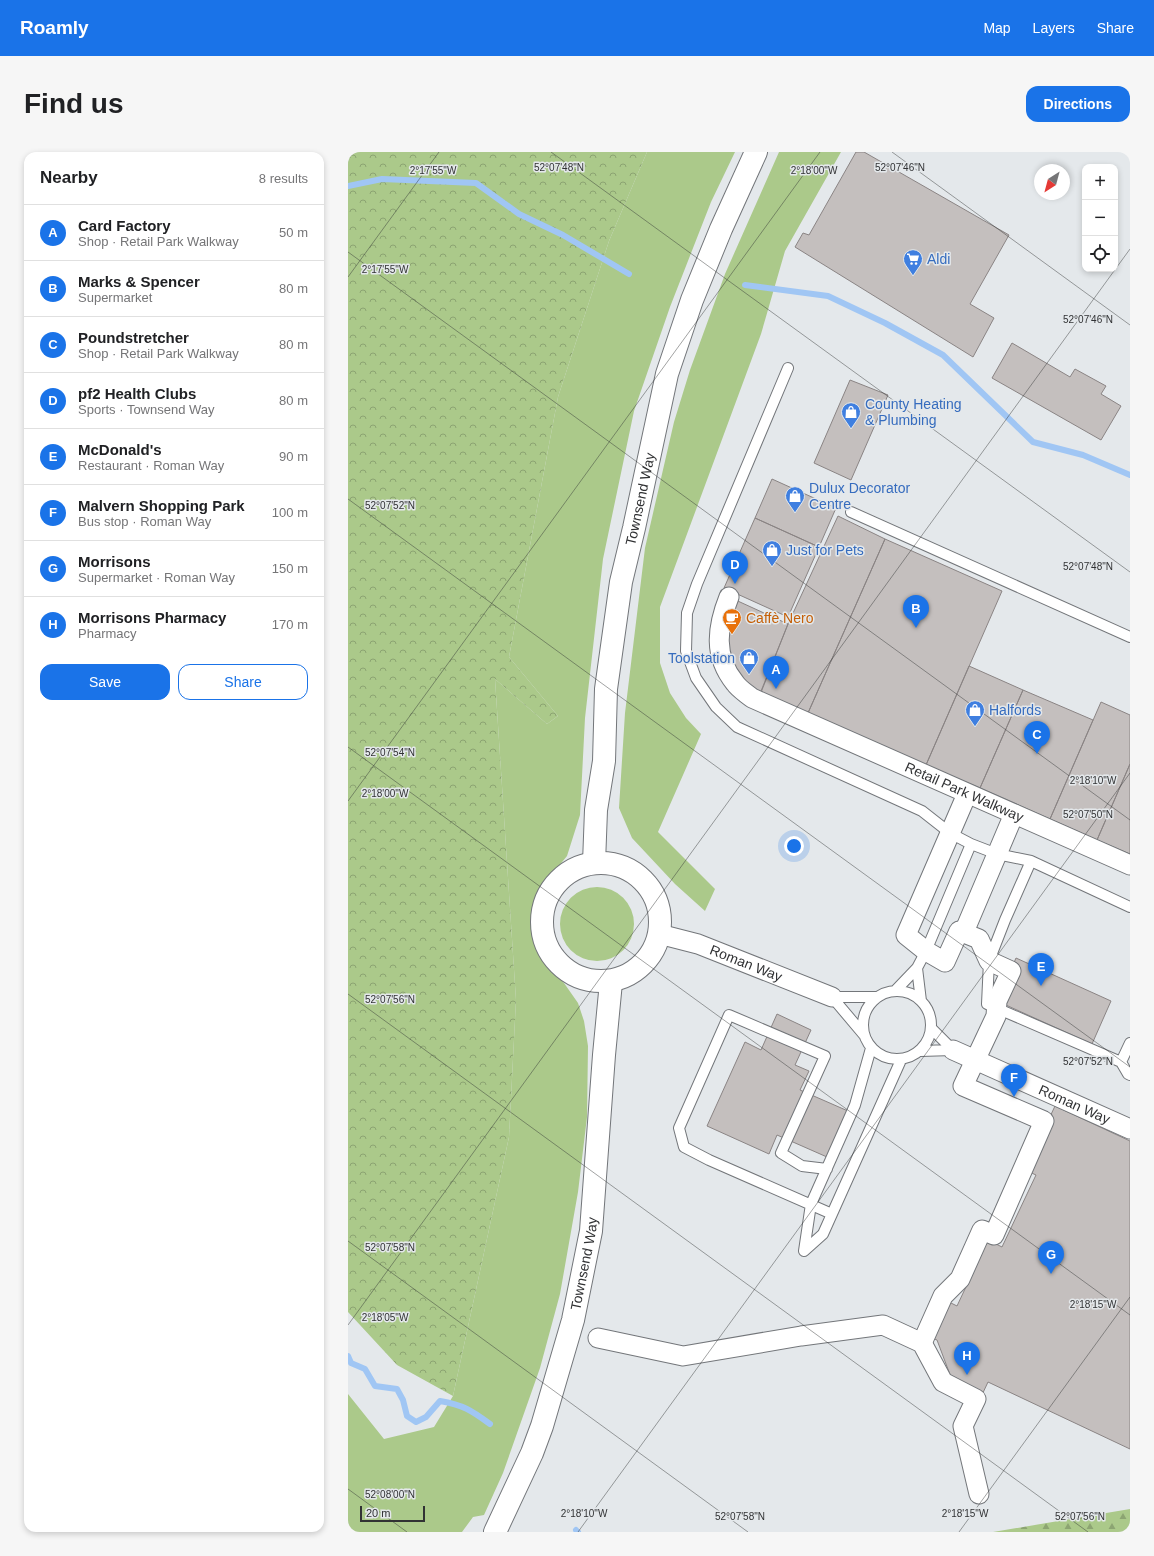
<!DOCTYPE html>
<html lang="en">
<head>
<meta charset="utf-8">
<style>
	:root { --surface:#fff; --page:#f6f6f6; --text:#202124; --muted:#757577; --line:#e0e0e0; --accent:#1a73e8 }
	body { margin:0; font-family:Helvetica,sans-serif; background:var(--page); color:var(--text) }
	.controls { position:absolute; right:12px; top:12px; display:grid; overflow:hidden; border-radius:8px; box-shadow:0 2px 6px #0003 }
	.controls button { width:36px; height:36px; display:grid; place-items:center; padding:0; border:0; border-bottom:1px solid var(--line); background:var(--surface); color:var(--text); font:20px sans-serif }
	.compass { position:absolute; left:686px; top:12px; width:36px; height:36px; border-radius:50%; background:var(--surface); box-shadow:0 2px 6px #0003; rotate:216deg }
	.scale { position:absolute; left:12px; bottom:10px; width:65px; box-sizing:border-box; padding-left:4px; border:2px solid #313234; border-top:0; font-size:11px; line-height:14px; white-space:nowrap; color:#313234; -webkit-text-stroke:3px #e4e8eb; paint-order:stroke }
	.you { position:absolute; left:446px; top:694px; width:14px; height:14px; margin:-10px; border:3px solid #fff; border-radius:50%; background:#1a73e8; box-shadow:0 0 0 6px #1a73e833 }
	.badge { display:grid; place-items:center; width:26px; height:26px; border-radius:50%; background:var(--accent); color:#fff; font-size:13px; font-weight:700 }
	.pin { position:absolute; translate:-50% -33px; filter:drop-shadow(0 1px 2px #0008) }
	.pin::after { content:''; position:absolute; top:21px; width:14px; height:12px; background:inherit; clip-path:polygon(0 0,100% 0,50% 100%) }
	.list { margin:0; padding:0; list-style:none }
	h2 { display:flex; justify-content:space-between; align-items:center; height:52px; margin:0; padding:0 16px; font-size:17px }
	h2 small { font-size:13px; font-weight:400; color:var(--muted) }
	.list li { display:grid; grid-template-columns:26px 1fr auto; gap:12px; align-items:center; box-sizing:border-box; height:56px; padding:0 16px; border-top:1px solid var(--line) }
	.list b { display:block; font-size:15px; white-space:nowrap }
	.list p { margin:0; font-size:13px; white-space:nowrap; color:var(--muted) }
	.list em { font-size:13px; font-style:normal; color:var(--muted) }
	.actions { display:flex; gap:8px; padding:12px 16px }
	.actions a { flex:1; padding:9px 0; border:1px solid var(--accent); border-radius:12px; text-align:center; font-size:14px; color:var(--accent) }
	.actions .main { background:var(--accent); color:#fff }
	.icon { flex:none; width:22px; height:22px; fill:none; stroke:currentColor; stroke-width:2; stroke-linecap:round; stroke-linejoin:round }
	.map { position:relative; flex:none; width:782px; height:1380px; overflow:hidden; border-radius:12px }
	header { display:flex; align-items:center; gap:24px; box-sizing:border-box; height:56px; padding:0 20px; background:var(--accent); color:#fff }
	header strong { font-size:19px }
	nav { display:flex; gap:22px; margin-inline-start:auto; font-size:14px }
	.intro { display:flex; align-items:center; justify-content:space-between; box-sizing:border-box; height:96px; padding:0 24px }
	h1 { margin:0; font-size:28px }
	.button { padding:10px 18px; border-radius:12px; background:var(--accent); color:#fff; font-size:14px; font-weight:700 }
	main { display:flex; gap:24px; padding:0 24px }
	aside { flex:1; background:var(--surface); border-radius:12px; box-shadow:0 2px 6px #0003 }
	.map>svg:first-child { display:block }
	.green { fill:#abc98a }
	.forest { fill:url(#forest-firs) }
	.park { fill:url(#park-crowns) }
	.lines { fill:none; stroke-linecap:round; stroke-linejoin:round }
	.stream { stroke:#a0c6f4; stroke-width:6 }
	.building { fill:#c4bfbe; stroke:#8a8484 }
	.lane-casing { stroke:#73767a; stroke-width:12 }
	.street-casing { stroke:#73767a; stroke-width:21 }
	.secondary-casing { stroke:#73767a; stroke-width:24 }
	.lane { stroke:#fff; stroke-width:10 }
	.street { stroke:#fff; stroke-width:19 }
	.secondary { stroke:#fff; stroke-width:22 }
	.ticks { fill:none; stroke:#313234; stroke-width:1; stroke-opacity:0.45 }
	.labels { text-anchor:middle; stroke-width:3; stroke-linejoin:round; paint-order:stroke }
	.shop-label { font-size:14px; fill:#366cbe; stroke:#e4e8eb; text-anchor:start }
	.street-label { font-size:14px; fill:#313234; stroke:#e4e8eb }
	.food-label { font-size:14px; fill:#c56008; stroke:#e4e8eb; text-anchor:start }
	.ticks-label { font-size:10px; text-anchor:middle; fill:#313234; stroke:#e4e8eb; stroke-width:3; stroke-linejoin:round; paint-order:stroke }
</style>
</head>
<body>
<header>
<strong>Roamly</strong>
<nav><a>Map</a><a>Layers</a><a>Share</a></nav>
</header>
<div class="intro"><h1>Find us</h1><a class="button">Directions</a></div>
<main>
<aside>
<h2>Nearby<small>8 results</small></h2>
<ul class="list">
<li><span class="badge">A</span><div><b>Card Factory</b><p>Shop · Retail Park Walkway</p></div><em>50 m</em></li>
<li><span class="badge">B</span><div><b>Marks &amp; Spencer</b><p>Supermarket</p></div><em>80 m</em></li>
<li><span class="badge">C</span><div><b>Poundstretcher</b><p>Shop · Retail Park Walkway</p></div><em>80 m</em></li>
<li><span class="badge">D</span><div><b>pf2 Health Clubs</b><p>Sports · Townsend Way</p></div><em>80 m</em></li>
<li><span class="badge">E</span><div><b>McDonald's</b><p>Restaurant · Roman Way</p></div><em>90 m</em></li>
<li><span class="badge">F</span><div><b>Malvern Shopping Park</b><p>Bus stop · Roman Way</p></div><em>100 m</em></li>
<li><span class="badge">G</span><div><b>Morrisons</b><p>Supermarket · Roman Way</p></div><em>150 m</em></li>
<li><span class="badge">H</span><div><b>Morrisons Pharmacy</b><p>Pharmacy</p></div><em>170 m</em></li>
</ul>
<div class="actions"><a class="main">Save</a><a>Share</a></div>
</aside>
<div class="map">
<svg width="782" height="1380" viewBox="0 0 782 1380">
	<defs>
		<pattern id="forest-firs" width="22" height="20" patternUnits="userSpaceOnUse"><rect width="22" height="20" fill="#abc98a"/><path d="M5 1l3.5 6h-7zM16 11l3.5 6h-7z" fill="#8ca472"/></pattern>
		<pattern id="park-crowns" width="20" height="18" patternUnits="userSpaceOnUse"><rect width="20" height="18" fill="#abc98a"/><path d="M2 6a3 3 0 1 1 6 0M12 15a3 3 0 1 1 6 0" fill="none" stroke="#8ca472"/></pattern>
	</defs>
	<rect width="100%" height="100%" fill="#e4e8eb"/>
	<path class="green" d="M299,0h88l-24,50 -41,105 -36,104 -31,148 -18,159 -5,97 -13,41 -18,22 -15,21 -3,24 6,27 13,18 14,15 14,20 6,18 4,25 -1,71 -9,75 -18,102 -20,74 -37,105 -19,42 -11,2 -11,15h-114v-138l36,45 50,-12 19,-31 56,-259 7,-137 -21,-321 52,45 11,-8 -49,-59 49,-260 51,-156z
		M431,0h62l-56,99 -24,83 -101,273v56l10,30 16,25 15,16 -43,98 57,57 -10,22 -30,-27 -43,-46 -13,-30 6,-95 20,-165 29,-126 16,-52 35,-96z
		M212 772a37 37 0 1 1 74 0a37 37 0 1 1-74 0Z"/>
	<path class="forest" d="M782,1357v23h-137z"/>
	<path class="park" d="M0,0h299l-38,89 -51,156 -49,260 49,59 -11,8 -52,-45 21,321 -7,137 -56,259 -56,-31 -49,-53z"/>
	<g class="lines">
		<path class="stream" d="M0,34l34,-7 94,4 43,31 44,21 66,39
			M397,133l83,11 57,27 58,32 90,87 50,13 47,20
			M0,1204l3,7 14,6 10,17 22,3 6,11 4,16 9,6 10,-5 14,-16c23,4 31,9 50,23
			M228,1378l2,2"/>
	</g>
	<path class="building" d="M508,0h8l145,83 -39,69 24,14 -21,39 -178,-110 8,-14 6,2z
		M664,191l58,34 5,-8 31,17 -5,8 20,12 -20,34 -109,-62z
		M502,228l38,15 -37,85 -37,-17z
		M424,327l64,29 -17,39 -64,-29z
		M490,364l47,23 -77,174 -48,-18 28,-71z
		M407,366l64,29 -31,70 -64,-29z
		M537,387l117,52 -76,174 -118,-52z
		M381,445l59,27 -31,77 -35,-41z
		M621,514l54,24 -43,98 -54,-23z
		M675,538l70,30 -43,99 -70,-31z
		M753,550l29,13v49l-33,76 -47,-21z
		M782,612v90l-33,-14z
		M668,806l95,43 -19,43 -95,-43z
		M429,862l34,16 -16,35 14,6 -9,19 48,21 -21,46 -50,-22 -8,19 -62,-28 38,-84 16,8z
		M707,954l75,35v308l-142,-67 -7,15 -36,-17 4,-8 -12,-32 -7,-3 17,-36 10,5 31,-66 14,7 34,-72 -11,-5z"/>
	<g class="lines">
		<defs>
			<path id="lane" d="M440,216l-91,216 -10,29 -1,38 10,27 20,29 21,20 185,84 28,22 21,11 26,10 34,7 99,46
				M503,360l279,125
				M683,709l-26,59 -16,41 -2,43 134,58
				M569,816l4,33
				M515 873a34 34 0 1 1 68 0a34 34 0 1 1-68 0Z
				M547,839l22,-23 9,-17 45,-107
				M484,845l32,38
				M484,845h46
				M583,876l22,22
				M782,891l-9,19 7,12 2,1
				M572,899l33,-1
				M479,1017l-25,-3 -21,-13 44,-97 -96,-41 -50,113 5,19 25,13 123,54
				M456,1099l19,-17 78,-174
				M456,1099l7,-47 44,-99 16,-57"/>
			<g id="street">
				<path id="s1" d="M381,445c-12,30 -16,59 6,86 4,6 11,10 17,15l378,167"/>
				<path d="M616,780l50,-118"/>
				<path id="s2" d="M311,782l39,10 134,53"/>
				<path id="s3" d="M605,898l177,79"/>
				<path d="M250,1186l85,18 118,-20 82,-11 39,18 21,39 33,17 -13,27 16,68"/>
				<path d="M574,1191l21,-47 17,-17 22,-49 12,5 50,-114 -81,-35 33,-70 1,-15 14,-30 -22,-10 -10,-22 -20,-8 -14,31 -19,-11 -20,-16 61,-141"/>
			</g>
			<g id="secondary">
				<circle cx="253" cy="770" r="59"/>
				<path id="s4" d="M246,711l2,-53 8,-49 2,-72 15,-107 13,-54 33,-154 25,-74 29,-71 35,-77"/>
				<path id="s5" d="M147,1380l37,-79 10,-27 31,-106 18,-89 13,-176 7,-73"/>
			</g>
		</defs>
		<use href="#lane" class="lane-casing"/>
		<use href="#street" class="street-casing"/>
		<use href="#secondary" class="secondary-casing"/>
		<use href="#lane" class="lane"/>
		<use href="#street" class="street"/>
		<use href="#secondary" class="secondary"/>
	</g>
	<path class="ticks" d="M203,0l579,420M544,0l238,173M0,100l782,568M0,125l91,-125M0,347l782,568M0,595l782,568M0,649l472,-649M0,842l740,538M0,1089l400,291M0,1173l782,-1076M0,1337l59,43M230,1380l552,-759M611,1380l171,-235"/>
	<defs>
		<symbol id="supermarket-pin" viewBox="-11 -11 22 30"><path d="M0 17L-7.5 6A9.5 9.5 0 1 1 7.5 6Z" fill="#3f7fe0" stroke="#e4e8eb"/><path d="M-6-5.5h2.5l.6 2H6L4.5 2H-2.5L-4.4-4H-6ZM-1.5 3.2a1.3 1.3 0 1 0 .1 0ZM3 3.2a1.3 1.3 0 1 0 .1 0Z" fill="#fff"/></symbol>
		<symbol id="shop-pin" viewBox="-11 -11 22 30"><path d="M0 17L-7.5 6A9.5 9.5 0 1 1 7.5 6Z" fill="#3f7fe0" stroke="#e4e8eb"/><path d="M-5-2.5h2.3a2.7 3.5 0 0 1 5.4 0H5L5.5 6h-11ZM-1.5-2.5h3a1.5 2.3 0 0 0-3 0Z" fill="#fff"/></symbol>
		<symbol id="cafe-pin" viewBox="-11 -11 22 30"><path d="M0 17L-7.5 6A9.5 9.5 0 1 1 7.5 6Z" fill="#e8710a" stroke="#e4e8eb"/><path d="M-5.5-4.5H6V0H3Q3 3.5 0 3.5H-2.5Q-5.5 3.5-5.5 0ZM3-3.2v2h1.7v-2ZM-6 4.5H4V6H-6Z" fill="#fff"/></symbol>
	</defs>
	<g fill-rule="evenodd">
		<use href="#supermarket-pin" x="554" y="96" width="22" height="30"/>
		<use href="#shop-pin" x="492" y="249" width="22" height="30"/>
		<use href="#shop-pin" x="436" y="333" width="22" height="30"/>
		<use href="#shop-pin" x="413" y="387" width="22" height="30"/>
		<use href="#cafe-pin" x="373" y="455" width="22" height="30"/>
		<use href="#shop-pin" x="390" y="495" width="22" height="30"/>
		<use href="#shop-pin" x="616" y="547" width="22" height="30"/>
	</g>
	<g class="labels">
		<g class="shop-label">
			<text x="579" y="112">Aldi</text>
			<text x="517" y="257">County Heating<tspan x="517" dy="16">&amp; Plumbing</tspan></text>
			<text x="461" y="341">Dulux Decorator<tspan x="461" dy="16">Centre</tspan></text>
			<text x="438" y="403">Just for Pets</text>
			<text x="387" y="511" text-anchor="end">Toolstation</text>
			<text x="641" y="563">Halfords</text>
		</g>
		<g class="street-label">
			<text dy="5" stroke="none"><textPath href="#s4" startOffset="368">Townsend Way</textPath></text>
			<text dy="5" stroke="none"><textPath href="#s1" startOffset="346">Retail Park Walkway</textPath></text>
			<text dy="5" stroke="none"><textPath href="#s2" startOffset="92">Roman Way</textPath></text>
			<text dy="5" stroke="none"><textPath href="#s3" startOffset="133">Roman Way</textPath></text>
			<text dy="5" stroke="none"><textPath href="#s5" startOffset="284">Townsend Way</textPath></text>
		</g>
		<g class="food-label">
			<text x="398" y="471">Caffè Nero</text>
		</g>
	</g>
	<g class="ticks-label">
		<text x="211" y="19">52°07'48"N</text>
		<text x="552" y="19">52°07'46"N</text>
		<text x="85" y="22">2°17'55"W</text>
		<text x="466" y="22">2°18'00"W</text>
		<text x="37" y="121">2°17'55"W</text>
		<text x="740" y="171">52°07'46"N</text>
		<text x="42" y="357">52°07'52"N</text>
		<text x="740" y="418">52°07'48"N</text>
		<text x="42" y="604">52°07'54"N</text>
		<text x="745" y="632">2°18'10"W</text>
		<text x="37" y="645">2°18'00"W</text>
		<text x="740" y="666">52°07'50"N</text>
		<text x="42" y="851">52°07'56"N</text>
		<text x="740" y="913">52°07'52"N</text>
		<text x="42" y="1099">52°07'58"N</text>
		<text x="745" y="1156">2°18'15"W</text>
		<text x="37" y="1169">2°18'05"W</text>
		<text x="42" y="1346">52°08'00"N</text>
		<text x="236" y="1365">2°18'10"W</text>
		<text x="617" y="1365">2°18'15"W</text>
		<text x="392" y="1368">52°07'58"N</text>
		<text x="732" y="1368">52°07'56"N</text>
	</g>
</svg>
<div class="controls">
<button>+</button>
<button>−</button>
<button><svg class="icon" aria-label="locate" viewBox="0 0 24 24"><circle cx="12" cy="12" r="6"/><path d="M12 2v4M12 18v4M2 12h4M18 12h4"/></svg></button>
</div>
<svg class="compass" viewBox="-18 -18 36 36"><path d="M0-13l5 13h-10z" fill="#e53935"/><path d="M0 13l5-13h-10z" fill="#757577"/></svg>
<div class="scale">20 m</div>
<div class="you"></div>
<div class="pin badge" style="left:428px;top:537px">A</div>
<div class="pin badge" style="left:568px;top:476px">B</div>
<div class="pin badge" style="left:689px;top:602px">C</div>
<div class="pin badge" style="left:387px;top:432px">D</div>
<div class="pin badge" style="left:693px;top:834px">E</div>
<div class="pin badge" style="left:666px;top:945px">F</div>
<div class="pin badge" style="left:703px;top:1122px">G</div>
<div class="pin badge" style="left:619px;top:1223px">H</div>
</div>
</main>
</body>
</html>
